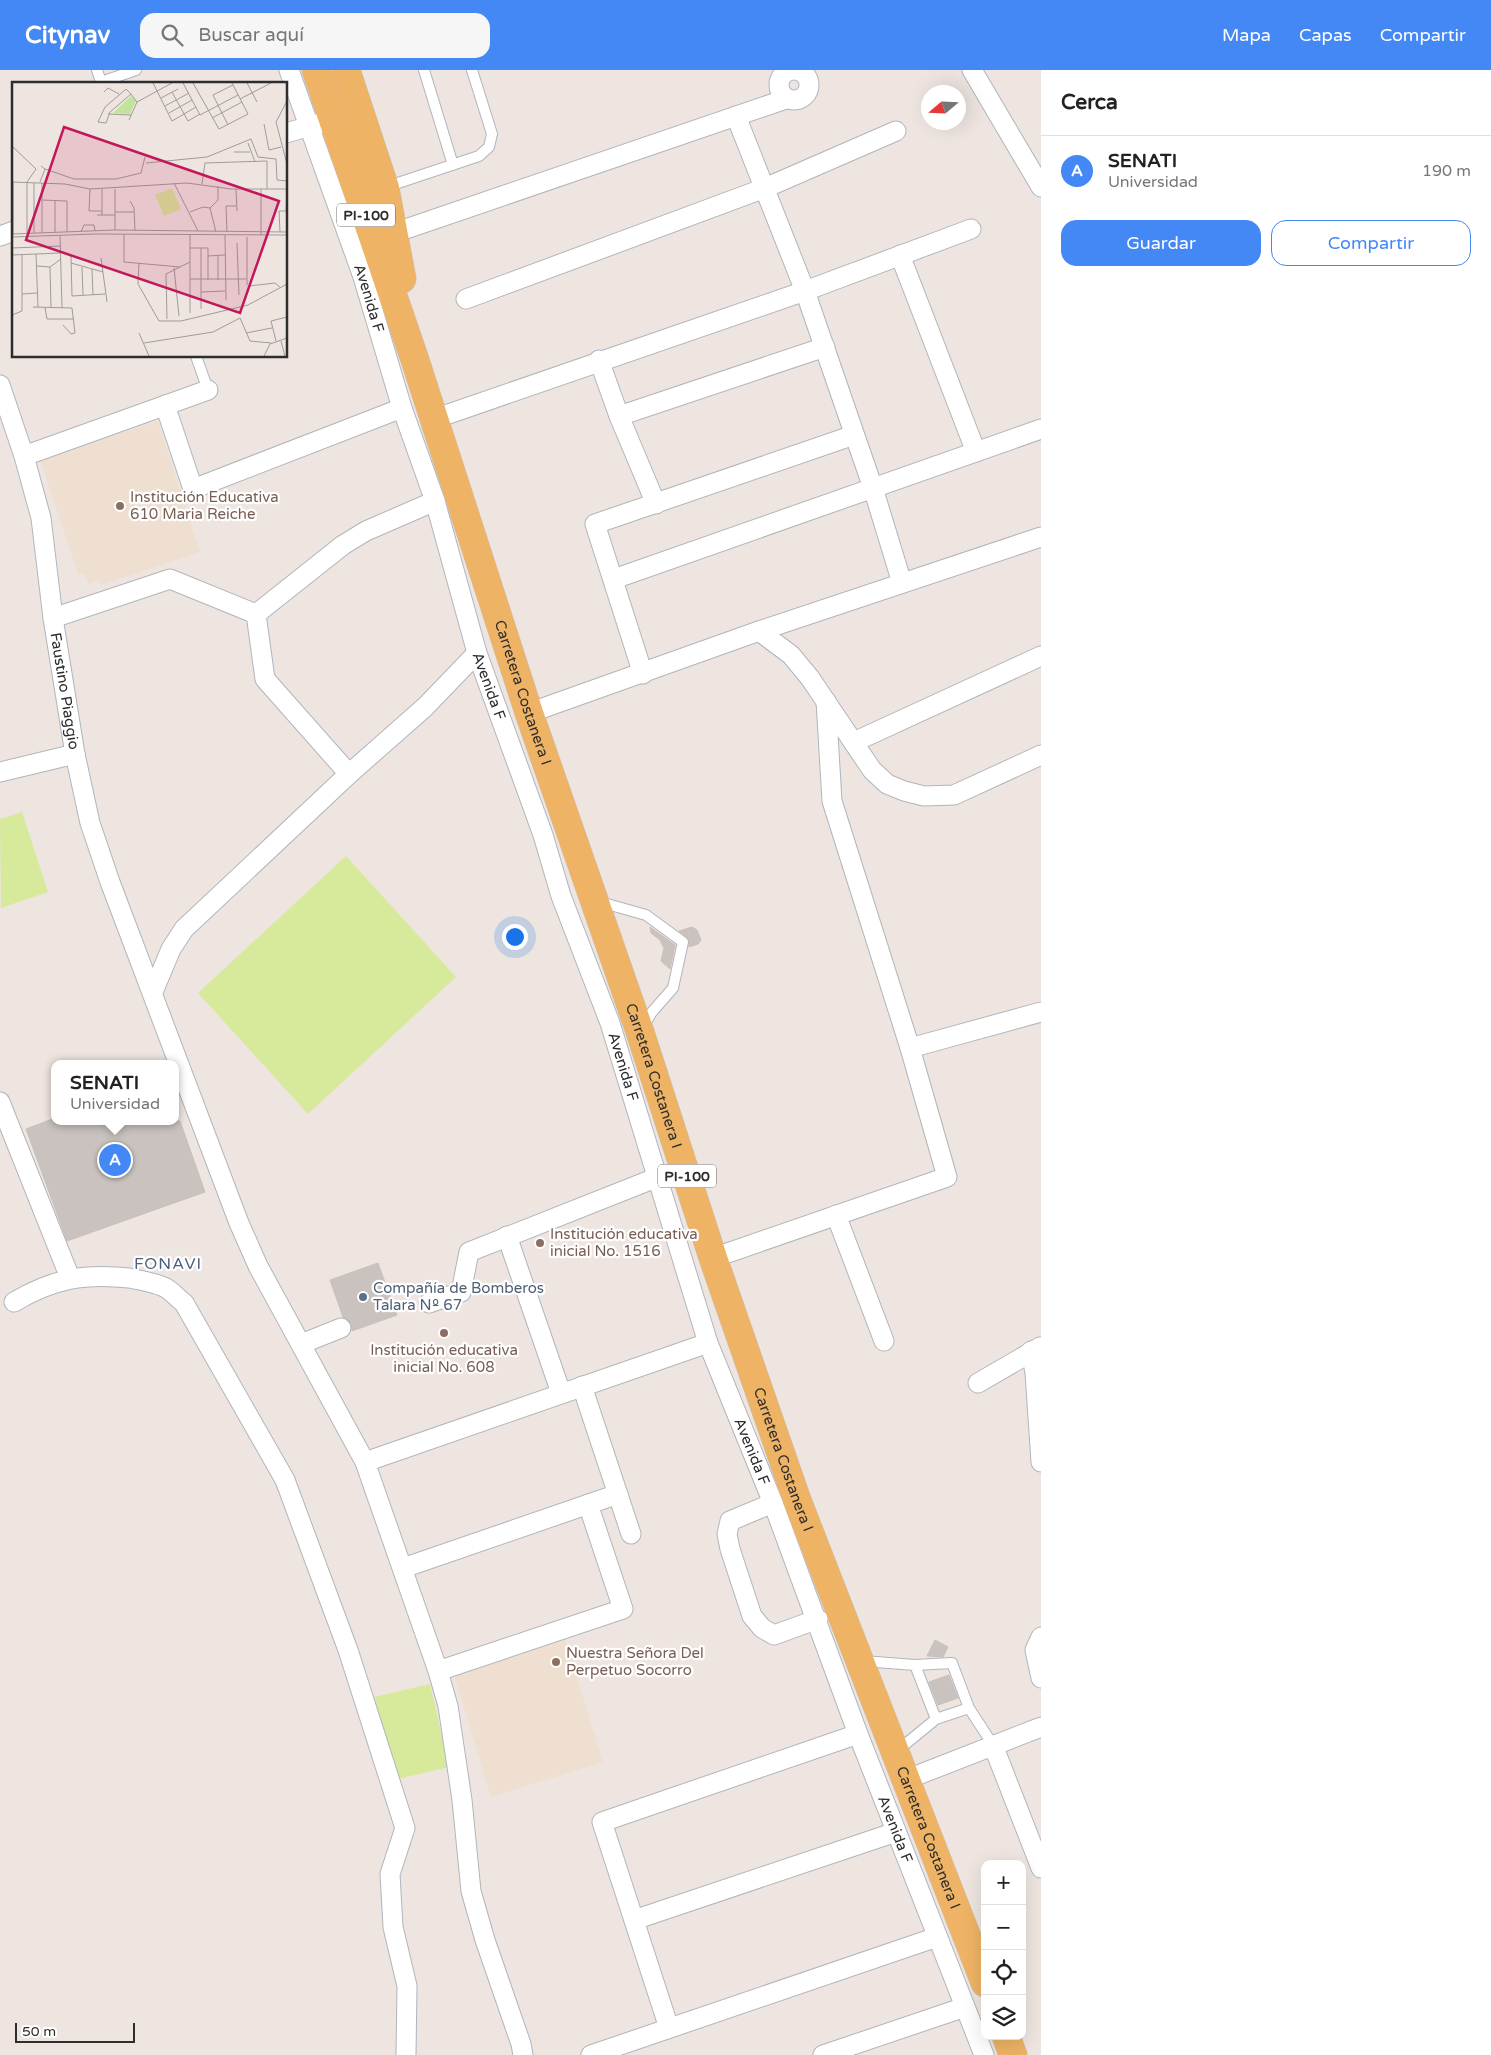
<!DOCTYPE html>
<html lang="es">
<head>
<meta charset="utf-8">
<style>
	:root { --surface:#fff; --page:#f6f6f6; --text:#222; --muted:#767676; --line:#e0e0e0; --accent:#4488f6 }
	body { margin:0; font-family:"Varela Round",sans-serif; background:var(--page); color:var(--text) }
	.controls { position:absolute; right:15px; bottom:15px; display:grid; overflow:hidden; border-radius:10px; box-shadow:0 5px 20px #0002 }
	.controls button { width:45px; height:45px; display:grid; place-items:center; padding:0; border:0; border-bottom:1px solid var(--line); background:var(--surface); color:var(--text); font:25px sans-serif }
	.compass { position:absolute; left:921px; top:15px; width:45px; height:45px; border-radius:50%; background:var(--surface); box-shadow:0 5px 20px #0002; rotate:251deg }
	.scale { position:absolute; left:15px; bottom:12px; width:120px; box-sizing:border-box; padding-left:5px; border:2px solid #2d2d2d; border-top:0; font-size:14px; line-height:18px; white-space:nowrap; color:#2d2d2d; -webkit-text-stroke:4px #fff; paint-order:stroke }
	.you { position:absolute; left:514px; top:866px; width:18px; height:18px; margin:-12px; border:4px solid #fff; border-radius:50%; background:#1a73e8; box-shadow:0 0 0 8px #1a73e833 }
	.badge { display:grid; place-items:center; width:32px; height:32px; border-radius:50%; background:var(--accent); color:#fff; font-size:16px; font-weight:700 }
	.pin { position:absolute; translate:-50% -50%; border:2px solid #fff; box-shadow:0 1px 5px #0006 }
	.popup { position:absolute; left:51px; top:990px; width:128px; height:65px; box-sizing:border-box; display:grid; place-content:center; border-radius:10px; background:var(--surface); filter:drop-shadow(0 1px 4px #0005); font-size:16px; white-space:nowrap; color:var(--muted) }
	.popup b { font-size:19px; color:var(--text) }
	.popup::after { content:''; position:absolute; left:50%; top:100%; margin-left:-10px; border:10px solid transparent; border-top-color:var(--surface) }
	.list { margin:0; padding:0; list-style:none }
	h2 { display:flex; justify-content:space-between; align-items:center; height:65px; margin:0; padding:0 20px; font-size:21px }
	h2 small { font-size:16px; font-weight:400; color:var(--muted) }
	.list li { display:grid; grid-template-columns:32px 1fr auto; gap:15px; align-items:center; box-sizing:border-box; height:70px; padding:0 20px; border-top:1px solid var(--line) }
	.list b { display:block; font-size:19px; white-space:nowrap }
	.list p { margin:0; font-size:16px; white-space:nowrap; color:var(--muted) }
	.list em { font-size:16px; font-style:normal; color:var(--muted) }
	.actions { display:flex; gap:10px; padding:15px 20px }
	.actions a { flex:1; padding:11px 0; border:1px solid var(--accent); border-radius:15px; text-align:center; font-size:18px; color:var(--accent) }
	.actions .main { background:var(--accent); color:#fff }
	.icon { flex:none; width:28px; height:28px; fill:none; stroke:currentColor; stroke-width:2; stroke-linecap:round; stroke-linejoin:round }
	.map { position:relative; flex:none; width:1041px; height:1985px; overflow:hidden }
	header { display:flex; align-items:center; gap:30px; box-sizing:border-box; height:70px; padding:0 25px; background:var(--accent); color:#fff }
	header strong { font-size:24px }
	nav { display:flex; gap:28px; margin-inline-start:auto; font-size:18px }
	.search { width:350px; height:45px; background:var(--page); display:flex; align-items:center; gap:12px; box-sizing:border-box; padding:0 18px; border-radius:15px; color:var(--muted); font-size:19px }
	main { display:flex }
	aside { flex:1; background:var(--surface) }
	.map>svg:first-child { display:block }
	.education { fill:#eedfd0 }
	.pitch { fill:#d7e99a }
	.building { fill:#c9c2bf; stroke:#c9c0b9 }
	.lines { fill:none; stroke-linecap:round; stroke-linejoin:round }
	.service-casing { stroke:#b0b5bd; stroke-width:12 }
	.minor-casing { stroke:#b0b5bd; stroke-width:21 }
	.primary-casing { stroke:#c4c4c4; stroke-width:29 }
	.service { stroke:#fff; stroke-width:10 }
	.minor { stroke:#fff; stroke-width:19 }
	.primary { stroke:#eeb364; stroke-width:28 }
	.education-dot { fill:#8d6e63; stroke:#fff; stroke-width:2 }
	.service-dot { fill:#5c6f8a; stroke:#fff; stroke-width:2 }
	.labels { text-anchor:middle; stroke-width:4.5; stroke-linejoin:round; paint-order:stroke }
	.shield { fill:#fff; stroke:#6c6c6c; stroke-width:1 }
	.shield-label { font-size:14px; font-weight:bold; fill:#2d2d2d }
	.street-label { font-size:15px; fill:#2d2d2d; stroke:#fff }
	.education-label { font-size:15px; fill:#785e54; stroke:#fff; text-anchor:start }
	.service-label { font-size:15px; fill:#4e5e75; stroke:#fff; text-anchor:start }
	.neighbourhood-label { font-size:16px; letter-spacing:1px; fill:#4d5f7d; stroke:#fff }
	.inset-road { fill:none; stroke:#a19b98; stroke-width:1 }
	.view { fill:#c2185b; fill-opacity:0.15; stroke:#c2185b; stroke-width:2.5 }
	.inset-edge { fill:none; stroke:#2d2d2d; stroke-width:2.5 }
</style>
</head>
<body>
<header>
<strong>Citynav</strong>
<div class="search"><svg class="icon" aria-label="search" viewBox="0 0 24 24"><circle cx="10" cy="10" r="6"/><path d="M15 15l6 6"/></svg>Buscar aquí</div>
<nav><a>Mapa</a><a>Capas</a><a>Compartir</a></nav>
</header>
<main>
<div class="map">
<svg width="1041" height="1985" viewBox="0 0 1041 1985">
	<rect width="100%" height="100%" fill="#eee5e0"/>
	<path class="education" d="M158,351l42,131 -99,33 -2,-5 -11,4 -4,-11 -6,2 -38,-116z
		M565,1567l38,125 -112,35 -37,-122z"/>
	<path class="pitch" d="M22,742l26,80 -47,16 -1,-89z
		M346,786l110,121 -148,137 -110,-121z
		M430,1614l19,83 -55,13 -20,-83z"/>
	<path class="building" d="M650,857l25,18 -5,24 -9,-8 3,-13 -4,-8 -9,-7z
		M692,857l5,3 4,10 -3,4 -9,3v-8l-10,-8z
		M55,1048v3h125l25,71 -138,49 -41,-112z
		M378,1193l19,52 -45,16 -1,-8 -8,-6 -13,-37z
		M935,1570l13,7 -5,10 -16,-1z
		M949,1605l9,23 -20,7 -9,-23z"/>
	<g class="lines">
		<defs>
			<path id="service" d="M97,0l4,12 35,-12
				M424,0l29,95
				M386,117l93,-31 10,-9 3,-13 -20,-64
				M196,286l12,34
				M600,832l46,13 37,27 -10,46 -21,24 -9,15
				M863,1591l52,4 21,54 -39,32
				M915,1595l37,-2 17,45
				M936,1649l33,-11 24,37"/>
			<g id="minor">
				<circle cx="794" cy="15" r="15"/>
				<path id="s1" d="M289,0l74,207 39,131 33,93 42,152 66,182 18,61 49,127 98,320 65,160 85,231 126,321"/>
				<path d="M972,0l69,117"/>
				<path d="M736,46l69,175 68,197 29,95"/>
				<path d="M286,63l35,-10"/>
				<path d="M394,163l392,-134"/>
				<path d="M0,166l14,-5"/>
				<path d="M900,185l76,197"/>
				<path d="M466,229l299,-111 131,-57"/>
				<path d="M599,290l20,56 37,88"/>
				<path id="s2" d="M0,315l24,71 17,62 12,100 22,136 15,69 20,59 129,341 19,43 107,196 73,209 10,35 14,94 9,91 14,49 36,104 2,11"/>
				<path d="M165,335l28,84 209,-81"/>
				<path d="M619,346l206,-69"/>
				<path d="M434,349l371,-128 166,-62"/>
				<path d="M24,386l184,-66"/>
				<path d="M614,509l427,-150"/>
				<path d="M256,544l87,-69 23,-14 69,-30"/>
				<path d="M53,548l117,-39 86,35 9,65 84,95"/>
				<path d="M759,561l32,24 19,23 62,92 15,14 17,7 20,5 30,-1 87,-40"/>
				<path d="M643,604l-48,-150 259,-89"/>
				<path d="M529,643l230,-82 282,-94"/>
				<path d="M854,672l187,-86"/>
				<path d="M0,702l75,-18"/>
				<path d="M153,922l18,-43 13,-20 165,-155 76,-67 52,-54"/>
				<path d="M910,978l131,-36"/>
				<path d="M0,1032l70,176"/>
				<path d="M836,1145l48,126"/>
				<path d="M507,1166l54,157"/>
				<path d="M713,1188l234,-81 -37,-129 -78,-247 -6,-100"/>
				<path d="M14,1232c39,-23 70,-29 115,-24 11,2 27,5 37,10 7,4 12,11 18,15l101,177 63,170 57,178 -15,46 3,53 14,59 -1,69"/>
				<path d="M429,1233l32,-11 8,-40 189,-75"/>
				<path d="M301,1274l40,-16"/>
				<path d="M1031,1281l4,22 6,89"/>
				<path d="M978,1313l62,-36"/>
				<path d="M582,1316l49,148"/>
				<path d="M365,1392l343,-119"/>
				<path d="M773,1433l-43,18 -3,13 3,15 22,67 10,12 12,7 44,-16"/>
				<path d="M403,1498l215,-74"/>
				<path d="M1041,1567l-6,13 6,28"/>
				<path d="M438,1601l185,-62 -35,-105"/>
				<path d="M993,1675l48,123"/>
				<path d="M905,1710l136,-53"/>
				<path d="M634,1850l262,-88"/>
				<path d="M669,1958l-67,-206 256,-88"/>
				<path d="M591,1985l346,-118"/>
				<path d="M823,1985l142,-48"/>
			</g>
			<g id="primary">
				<path id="s3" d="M316,0l99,290 114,353 111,319 73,226 84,242 188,483"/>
				<path d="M346,0l39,118 17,91"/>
				<path d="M1006,1966l7,19"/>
			</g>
		</defs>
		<use href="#service" class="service-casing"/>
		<use href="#minor" class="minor-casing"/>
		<use href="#primary" class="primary-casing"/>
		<use href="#service" class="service"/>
		<use href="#minor" class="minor"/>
		<use href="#primary" class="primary"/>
	</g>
	<g class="education-dot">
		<circle cx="120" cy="436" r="5"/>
		<circle cx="540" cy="1173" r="5"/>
		<circle cx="444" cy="1263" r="5"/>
		<circle cx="556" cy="1592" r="5"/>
	</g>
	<circle class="service-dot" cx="363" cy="1227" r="5"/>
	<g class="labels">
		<g class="shield">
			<rect x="337" y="133.5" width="58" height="23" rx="4"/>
			<rect x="658" y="1094.5" width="58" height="23" rx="4"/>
		</g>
		<g class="shield-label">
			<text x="366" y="150">PI-100</text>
			<text x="687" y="1111">PI-100</text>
		</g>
		<g class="street-label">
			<text dy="5" stroke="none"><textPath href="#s1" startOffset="242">Avenida F</textPath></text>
			<text dy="5" stroke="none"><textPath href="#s1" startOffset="648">Avenida F</textPath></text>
			<text dy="5" stroke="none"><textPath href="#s2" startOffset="314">Faustino Piaggio</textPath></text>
			<text dy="5" stroke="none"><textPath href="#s3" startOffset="656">Carretera Costanera I</textPath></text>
			<text dy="5" stroke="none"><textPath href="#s1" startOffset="1052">Avenida F</textPath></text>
			<text dy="5" stroke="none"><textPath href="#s3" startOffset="1061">Carretera Costanera I</textPath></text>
			<text dy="5" stroke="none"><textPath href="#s1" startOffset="1458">Avenida F</textPath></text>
			<text dy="5" stroke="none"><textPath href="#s3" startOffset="1466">Carretera Costanera I</textPath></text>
			<text dy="5" stroke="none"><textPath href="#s1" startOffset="1862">Avenida F</textPath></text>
			<text dy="5" stroke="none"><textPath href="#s3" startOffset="1871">Carretera Costanera I</textPath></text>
		</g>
		<g class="education-label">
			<text x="130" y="432">Institución Educativa<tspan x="130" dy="17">610 Maria Reiche</tspan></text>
			<text x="550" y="1169">Institución educativa<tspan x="550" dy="17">inicial No. 1516</tspan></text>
			<text x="444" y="1285" text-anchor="middle">Institución educativa<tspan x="444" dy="17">inicial No. 608</tspan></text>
			<text x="566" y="1588">Nuestra Señora Del<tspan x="566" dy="17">Perpetuo Socorro</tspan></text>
		</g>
		<g class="service-label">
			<text x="373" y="1223">Compañía de Bomberos<tspan x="373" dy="17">Talara Nº 67</tspan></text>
		</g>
		<g class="neighbourhood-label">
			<text x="168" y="1199">FONAVI</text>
		</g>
	</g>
	<g transform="translate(12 12)">
		<rect width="275" height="275" fill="#eee5e0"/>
		<path d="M119,14l5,5 -6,13 -17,-1z" fill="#c2e39e"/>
		<path d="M160,106l9,21 -17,7 -9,-21z" fill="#d7e99a"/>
		<path class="inset-road" d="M141,1l19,38 24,-14M171,1l17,32 38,-20M181,1l26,46 29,-15 -16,-31M235,1l10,19M92,10l4,-4 11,6M160,10l16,29 12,-7M119,12l-21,18 -4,11 -8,-1 7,-15 20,-17 1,-1 5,5 5,7 1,1M149,16l17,-9M228,17l31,-16M275,19l-11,21 11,42M153,24l24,-13M157,31l23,-13M96,32l23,1M200,36l30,-16M117,38l8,-18 35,-19M252,42l5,26 12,-3M216,43l-15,-30 20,-10M236,61l7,19M0,64l24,23 -9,13v51M222,70h16M134,81l61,-6 44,-18 7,18 18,2 1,21 10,1M33,87l29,10h42l25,-6 4,-16M0,100l53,2 25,5 97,-6 44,6h56M1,100v52M28,100l5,-13 -4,-3M162,101l24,48M190,102l3,-21 62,-2v28M78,107l-1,22h13M90,107v26M103,107v41M224,107l1,22M249,107v46M30,118l25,1v31M118,119l4,7 1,23M198,126l6,24M103,130h19M178,130l13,-5 7,1 8,-8v-14M85,133h18M43,150v-31M69,150l3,-7h10l1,6M215,150l-1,-26h10M268,150l-1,-21h7l1,-21M22,151v-50M30,151v-50M0,152l103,-4 172,2M112,152v28l56,5M48,153l2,73M213,153l1,65M0,155l83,-3 192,1M225,161l2,52M0,166l49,-2M178,166h18v32M189,166v61M49,170l10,4 1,40 33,-2M24,172l2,53M0,173l48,-2M59,174l31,9M196,174l17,-1M89,176l6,44M59,181l32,9M127,181l-1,21 21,37h22l67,-16 39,-21M25,184l13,1 11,-8M38,185l1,41M70,185l1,28M162,186l5,48M80,187l1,26M178,197h56M206,198v-25M235,203v-48M237,204l26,-3 6,5M189,210l24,-1M10,212l15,-1M21,225l39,1 3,25 -4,1 -8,-9M33,226l2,11h27M178,231v-79M0,233l10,-4v-56M155,237l-1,-45 24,-12M127,251l10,23M234,251l26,-5M264,259l-5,-20 16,-4M269,259l4,15M132,261l69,-11 27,-14 10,23 21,2M252,274l6,-12 17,-6"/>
		<path class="view" d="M52,45l215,74 -39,112 -214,-73z"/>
		<rect width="275" height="275" class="inset-edge"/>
	</g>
</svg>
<div class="controls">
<button>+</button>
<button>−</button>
<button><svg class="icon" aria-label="locate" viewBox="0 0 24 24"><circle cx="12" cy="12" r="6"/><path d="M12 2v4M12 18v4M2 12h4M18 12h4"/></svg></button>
<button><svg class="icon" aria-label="layers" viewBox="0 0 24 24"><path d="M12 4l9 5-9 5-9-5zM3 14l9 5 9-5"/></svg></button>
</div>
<svg class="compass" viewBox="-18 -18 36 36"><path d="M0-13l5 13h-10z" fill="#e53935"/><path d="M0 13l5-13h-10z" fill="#767676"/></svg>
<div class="scale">50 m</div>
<div class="you"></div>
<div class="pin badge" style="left:115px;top:1090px">A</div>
<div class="popup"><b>SENATI</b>Universidad</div>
</div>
<aside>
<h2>Cerca<small></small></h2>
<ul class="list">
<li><span class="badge">A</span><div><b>SENATI</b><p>Universidad</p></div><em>190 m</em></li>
</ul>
<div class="actions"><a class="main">Guardar</a><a>Compartir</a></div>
</aside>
</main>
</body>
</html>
